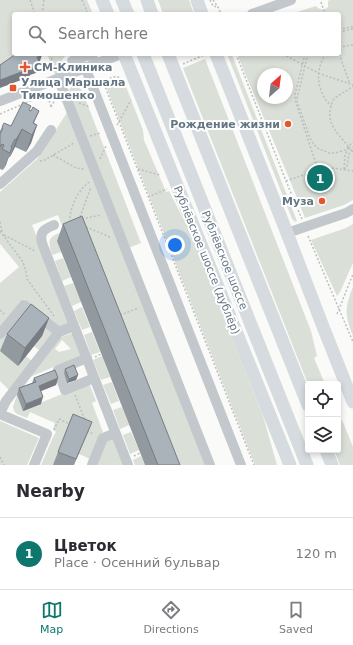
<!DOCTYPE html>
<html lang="en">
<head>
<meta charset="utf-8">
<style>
	:root { --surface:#fff; --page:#f2f2f3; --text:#2b2b33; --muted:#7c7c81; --line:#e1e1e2; --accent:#0f766e }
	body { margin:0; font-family:"DejaVu Sans",sans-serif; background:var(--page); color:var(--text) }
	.controls { position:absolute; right:12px; bottom:12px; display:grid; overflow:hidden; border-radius:4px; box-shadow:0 2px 6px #0003 }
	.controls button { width:36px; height:36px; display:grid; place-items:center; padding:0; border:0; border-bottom:1px solid var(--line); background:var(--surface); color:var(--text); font:20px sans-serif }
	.compass { position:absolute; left:257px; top:68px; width:36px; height:36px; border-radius:50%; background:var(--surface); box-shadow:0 2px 6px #0003; rotate:28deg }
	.you { position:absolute; left:175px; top:245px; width:14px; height:14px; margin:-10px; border:3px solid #fff; border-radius:50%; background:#1a73e8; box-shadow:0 0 0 6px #1a73e833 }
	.badge { display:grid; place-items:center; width:26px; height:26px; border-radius:50%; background:var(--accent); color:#fff; font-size:13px; font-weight:700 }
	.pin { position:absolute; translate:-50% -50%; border:2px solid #fff; box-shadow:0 1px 4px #0006 }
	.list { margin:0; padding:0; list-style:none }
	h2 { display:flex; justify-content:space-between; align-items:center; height:52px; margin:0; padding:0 16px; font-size:17px }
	h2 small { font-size:13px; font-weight:400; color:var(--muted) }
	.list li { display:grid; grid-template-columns:26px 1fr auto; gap:12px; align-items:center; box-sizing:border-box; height:72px; padding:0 16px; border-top:1px solid var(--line) }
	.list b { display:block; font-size:15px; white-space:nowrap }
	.list p { margin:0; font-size:13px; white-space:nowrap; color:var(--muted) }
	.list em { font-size:13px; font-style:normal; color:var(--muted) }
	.icon { flex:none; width:22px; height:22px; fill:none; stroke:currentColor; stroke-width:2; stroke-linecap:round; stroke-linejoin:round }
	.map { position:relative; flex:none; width:353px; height:465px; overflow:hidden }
	.search { position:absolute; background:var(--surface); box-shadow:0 2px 6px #0003; left:12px; right:12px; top:12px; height:44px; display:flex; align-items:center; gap:10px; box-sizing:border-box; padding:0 14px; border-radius:4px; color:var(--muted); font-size:15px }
	.sheet { height:124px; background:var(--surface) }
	nav { display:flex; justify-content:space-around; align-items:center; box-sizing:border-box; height:56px; border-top:1px solid var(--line); background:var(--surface); font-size:11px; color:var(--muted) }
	nav a { display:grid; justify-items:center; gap:2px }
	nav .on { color:var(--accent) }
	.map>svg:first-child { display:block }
	.green { fill:#dadfd7; fill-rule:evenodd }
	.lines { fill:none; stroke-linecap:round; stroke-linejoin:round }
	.path { stroke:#bbbfc2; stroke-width:1.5; stroke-dasharray:2 2; stroke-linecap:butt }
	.minor { stroke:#c3c8cc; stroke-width:10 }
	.major { stroke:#d6dbdf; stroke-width:13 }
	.wall { fill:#929a9f }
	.shaded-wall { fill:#777d82 }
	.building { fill:#aab3b9; stroke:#777d82 }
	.poi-dot { fill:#e4572e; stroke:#fff; stroke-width:1.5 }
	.labels { text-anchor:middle; stroke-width:4; stroke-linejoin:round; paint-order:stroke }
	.poi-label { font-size:11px; font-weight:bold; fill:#657683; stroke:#fff; text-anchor:start }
	.street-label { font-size:11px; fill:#657683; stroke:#fff }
</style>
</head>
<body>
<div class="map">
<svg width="353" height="465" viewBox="0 0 353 465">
	<rect width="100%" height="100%" fill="#fafaf8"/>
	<path class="green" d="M0,0h87l6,14h-79v40h7l-21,14z
		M158,0h31l5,14h-31z
		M330,0h23v200l-9,5 -39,13 -16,-40 -52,-124h102v-40h-48l25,-8c3,4 8,5 12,1v-6zM263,74h24v24h-24z
		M47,54h20l-5,6 4,10 -11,4z
		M227,54h4l1,1 65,166 -2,1 -3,-3z
		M205,59l106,272 6,25 -3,2 11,26h-17l-125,-316z
		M115,78l6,2 4,4 18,46 1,10 22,52 3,-1 17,33 77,192 14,49h-22l-148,-376c0,-6 2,-9 8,-11z
		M73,86c5,1 8,2 10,7l58,150 -13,5 -60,-156 2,-4z
		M68,111l137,354h-38l-106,-213 -9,3c-5,-17 -3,-18 12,-24l-6,-16 -26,10 39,98 -12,5 -35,-29 -24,29v-45l19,-16 -19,-23v-52l37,-33z
		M353,224v39l-13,29 -3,4 -26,-56 35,-12z
		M63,258l8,19 -9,4 -7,-20z
		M73,283l8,19 -9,4 -8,-20z
		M353,287v49c-8,-21 -9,-27 0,-49z
		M82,307l8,20 -8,3 -8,-19z
		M24,309l29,24 -13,18 -6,-5 -8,10 6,5 -23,29 -9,-9v-42z
		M92,332l8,20 -9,3 -7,-20z
		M73,333l9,22 -52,22 31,-40zM62,340l9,9 -12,3 -4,-3z
		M102,356l8,21 -9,3 -8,-20z
		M112,382l7,19 -8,3 -8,-19z
		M89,383l7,18 -4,2 11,29 -4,4 -9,23 -11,-5 -26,11h-12l12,-28 3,-5 -3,-3 2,-6 -25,-11 -3,6 -10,-4 -3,-3 -1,-4 4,-12 6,15z
		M122,407l7,18 -9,4 -7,-19z
		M338,415l5,7 10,25v18h-13l-6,-15h4z
		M0,421l39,17 -12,27h-27z
		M131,432l8,18 -9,4 -7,-19z
		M114,438l11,27h-29l10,-23z
		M141,456l4,9h-10l-2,-5z"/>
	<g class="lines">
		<path class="path" d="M30,0l5,14
			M82,0l6,14
			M210,0l3,6 5,1
			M213,0l5,7 3,7
			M321,2l4,12
			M42,14l2,-14
			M339,29l14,-2
			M339,32l14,-3
			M339,47l14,-2
			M50,54l5,14
			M236,54l50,127 16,38
			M283,54l35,19 35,12
			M305,54l-10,40v6l23,70
			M308,54l-11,44v3l13,37 2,4 5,6 12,5h6l10,-3 8,-8
			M326,54c-12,16 -9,38 5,52
			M339,54l11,30
			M183,64l21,-9
			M72,84h7l2,2
			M104,84l150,381
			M104,84c6,-6 8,-9 17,-6
			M47,93l4,14
			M79,103l11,4
			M51,107l5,-9
			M0,114l44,-19
			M117,125l14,-25
			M90,136l10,-3
			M349,147l4,5
			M53,155l23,13 8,1
			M100,159l6,-13
			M40,161h3l31,-18
			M138,169l22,6
			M344,169l1,-14 4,-8c-9,-11 -21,-21 -19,-36 1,-4 1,-8 4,-12 6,-5 13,-8 19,-13
			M344,169l3,-2 2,-13 4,-7
			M286,181l38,-13h8l21,3
			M148,197l19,-8
			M80,217l11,-30
			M82,219l19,-4
			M0,222l2,10
			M70,222c-1,-10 5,-25 12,-33 2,-3 5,-5 7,-7
			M86,227l24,10
			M0,231l23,31 3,10 1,7 27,37
			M4,235l31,16
			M308,236l45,106
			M0,310l4,4
			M337,314l16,-40
			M120,315l19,-7
			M95,357l6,-3
			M75,395l10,25
			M54,430l5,-11 11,5
			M87,431l7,3
			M134,456l6,-3
			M0,457l4,8"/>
		<path class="minor" d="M252,14l39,-14
			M85,67l156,398
			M75,71l-3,-10 19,-7 4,9
			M58,78l11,27 141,360
			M0,101l121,-47
			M0,184l37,-33 14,-21
			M54,225c-9,4 -15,6 -12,18l86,222
			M287,233l59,-20 7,-4
			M0,334l24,-29 35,27 15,-6
			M87,358l-29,12 7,20 29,-12
			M0,413l6,-12 53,-69
			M0,414l47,20 -13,31
			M92,465l11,-27 12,-5"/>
		<path class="major" d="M102,0l6,14
			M122,0l6,14
			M147,0l5,14
			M197,0l5,14
			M124,54l166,411
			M143,54l164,411
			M168,54l140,351
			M216,54l71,179 35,91 31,78
			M326,450l6,15"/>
	</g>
	<path class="wall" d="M29,110l2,1h8l-5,12 3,2 -6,18 -5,9 -11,-5 -5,10h-1l-6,13 -3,-1v-38l2,-4 9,-1z
		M63,224l117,241h-35l-88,-224z
		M49,318l-7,18 -24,30 -18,-15 7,-17z
		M65,369l13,6 -2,5 -9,3 -3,-10z
		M34,378h24l-2,7 -15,6v13l-18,7 -6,-16 2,-7 13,-5z
		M92,422l-7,17 -11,26h-21l5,-13z"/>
	<path class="shaded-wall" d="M42,55l-3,9 -2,-7z
		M40,64l-4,9 -6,2 -1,2 -29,11v-8z
		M37,125l-6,18 -5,9 6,-17z
		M22,129l-7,18 -5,10 6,-17z
		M12,147l-6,18 -3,5 7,-17z
		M49,318l-7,18 -24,30 7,-18z
		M78,375l-2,5 -9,3 2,-4z
		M58,378l-2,7 -20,8 3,-7z
		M43,397l-2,7 -18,7 3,-7z"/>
	<path class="building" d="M16,54h25l1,1 -5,2 3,7 -8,3v1l-32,12v-15z
		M23,102l8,4 -2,4 2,1 2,-4 6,4 -6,12 4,2 -5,10 -10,-6 -6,11 -1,-1 -4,8h1l-2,6 -8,-4 2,-4 -2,-1 -2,3v-13l3,-6 -1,-1 2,-4 7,3z
		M82,216l98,249h-22l-95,-241z
		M31,304l18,14 -24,30 -18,-14z
		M74,365l4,10 -9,4 -4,-10z
		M55,370l3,8 -19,8 4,11 -17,7 -7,-16 17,-6 -2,-4z
		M73,414l19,8 -16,37 -18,-7z"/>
	<g class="poi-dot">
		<path d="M23 61h4v4h4v4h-4v4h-4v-4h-4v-4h4z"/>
		<rect x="9" y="84" width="8" height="8" rx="2"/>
		<circle cx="288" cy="124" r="4"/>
		<circle cx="322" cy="201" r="4"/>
	</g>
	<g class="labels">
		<g class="poi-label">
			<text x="34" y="71">СМ-Клиника</text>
			<text x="21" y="86">Улица Маршала<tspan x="21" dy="13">Тимошенко</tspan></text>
			<text x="280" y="128" text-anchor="end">Рождение жизни</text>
			<text x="314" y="205" text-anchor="end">Муза</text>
		</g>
		<g class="street-label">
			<text transform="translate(207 260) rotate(68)" y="4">Рублёвское шоссе (дублёр)</text>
			<text transform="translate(225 260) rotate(68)" y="4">Рублёвское шоссе</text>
		</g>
	</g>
</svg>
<div class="controls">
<button><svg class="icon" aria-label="locate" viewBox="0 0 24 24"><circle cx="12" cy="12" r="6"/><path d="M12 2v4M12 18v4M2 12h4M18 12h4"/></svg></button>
<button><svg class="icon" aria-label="layers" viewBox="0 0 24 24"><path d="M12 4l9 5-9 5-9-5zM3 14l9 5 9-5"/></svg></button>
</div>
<svg class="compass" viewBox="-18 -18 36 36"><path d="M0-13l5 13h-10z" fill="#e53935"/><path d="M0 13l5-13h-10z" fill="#7c7c81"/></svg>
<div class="you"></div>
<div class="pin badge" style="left:320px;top:178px">1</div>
<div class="search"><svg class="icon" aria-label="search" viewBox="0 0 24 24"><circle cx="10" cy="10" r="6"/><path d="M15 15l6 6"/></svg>Search here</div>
</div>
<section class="sheet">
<h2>Nearby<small></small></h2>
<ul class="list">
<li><span class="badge">1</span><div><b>Цветок</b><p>Place · Осенний бульвар</p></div><em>120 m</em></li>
</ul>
</section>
<nav>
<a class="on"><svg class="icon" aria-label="map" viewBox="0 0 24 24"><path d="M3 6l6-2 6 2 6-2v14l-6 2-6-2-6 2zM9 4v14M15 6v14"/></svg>Map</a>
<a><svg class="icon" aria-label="directions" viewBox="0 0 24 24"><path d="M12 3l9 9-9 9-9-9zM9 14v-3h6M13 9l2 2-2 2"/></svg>Directions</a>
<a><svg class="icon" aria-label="saved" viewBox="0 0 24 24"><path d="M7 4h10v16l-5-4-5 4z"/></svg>Saved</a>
</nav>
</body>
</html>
